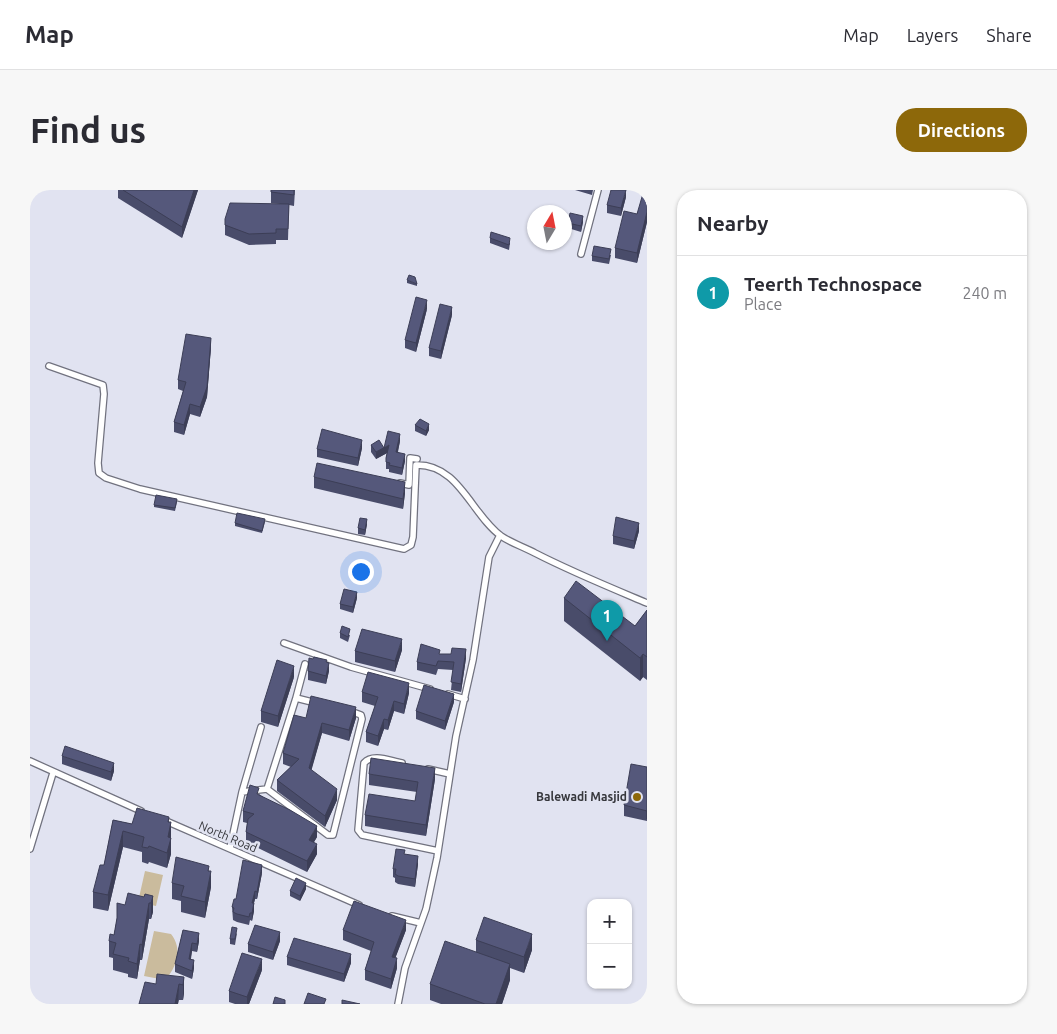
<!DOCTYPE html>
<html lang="en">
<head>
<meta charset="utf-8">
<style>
	:root { --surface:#fff; --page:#f7f7f7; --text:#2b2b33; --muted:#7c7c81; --line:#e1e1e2; --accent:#8d680a }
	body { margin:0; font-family:Ubuntu,sans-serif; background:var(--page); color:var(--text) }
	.controls { position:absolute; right:15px; bottom:15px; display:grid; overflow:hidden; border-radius:10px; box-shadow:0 1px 4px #0004 }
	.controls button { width:45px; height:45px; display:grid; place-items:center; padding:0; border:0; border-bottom:1px solid var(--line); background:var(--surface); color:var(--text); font:25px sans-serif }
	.compass { position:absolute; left:497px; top:15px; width:45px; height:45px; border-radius:50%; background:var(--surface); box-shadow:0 1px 4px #0004; rotate:10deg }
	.you { position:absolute; left:330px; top:381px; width:18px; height:18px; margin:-12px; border:4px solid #fff; border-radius:50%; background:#1a73e8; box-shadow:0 0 0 8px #1a73e833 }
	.badge { display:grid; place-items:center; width:32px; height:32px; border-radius:50%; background:var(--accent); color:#fff; font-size:16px; font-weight:700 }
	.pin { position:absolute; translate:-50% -41px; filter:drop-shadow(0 1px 2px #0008) }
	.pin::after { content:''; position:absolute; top:26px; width:18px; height:15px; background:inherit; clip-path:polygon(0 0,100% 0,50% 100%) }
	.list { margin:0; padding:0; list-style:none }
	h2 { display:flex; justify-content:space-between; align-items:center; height:65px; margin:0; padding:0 20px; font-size:21px }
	h2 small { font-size:16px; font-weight:400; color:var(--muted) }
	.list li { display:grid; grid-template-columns:32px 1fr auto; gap:15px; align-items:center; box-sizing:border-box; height:75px; padding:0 20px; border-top:1px solid var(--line) }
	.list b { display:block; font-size:19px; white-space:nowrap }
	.list p { margin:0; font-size:16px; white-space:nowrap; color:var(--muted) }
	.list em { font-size:16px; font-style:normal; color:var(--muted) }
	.map { position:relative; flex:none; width:617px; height:814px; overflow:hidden; border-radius:20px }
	header { display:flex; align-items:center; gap:30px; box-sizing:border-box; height:70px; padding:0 25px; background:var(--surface); border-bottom:1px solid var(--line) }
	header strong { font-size:24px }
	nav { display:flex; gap:28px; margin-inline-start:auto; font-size:18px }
	.intro { display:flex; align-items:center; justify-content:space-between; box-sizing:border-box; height:120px; padding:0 30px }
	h1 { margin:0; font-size:35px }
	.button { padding:12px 22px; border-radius:20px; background:var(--accent); color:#fff; font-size:18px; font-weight:700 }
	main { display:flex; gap:30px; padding:0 30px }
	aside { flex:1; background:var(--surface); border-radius:20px; box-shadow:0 1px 4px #0004 }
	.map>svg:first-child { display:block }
	.green { fill:#cabb9d }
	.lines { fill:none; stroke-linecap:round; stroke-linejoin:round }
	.street-casing { stroke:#71727f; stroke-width:8 }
	.street { stroke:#fff; stroke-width:5.5 }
	.wall { fill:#494c6a }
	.shaded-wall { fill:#3c3e56 }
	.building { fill:#55587b; stroke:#3c3e56 }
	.poi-dot { fill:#8d680a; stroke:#e1e3f1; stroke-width:2 }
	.labels { text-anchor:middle; stroke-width:5; stroke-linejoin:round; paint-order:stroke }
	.poi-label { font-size:12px; font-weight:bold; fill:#36373c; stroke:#e1e3f1; text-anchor:end }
	.street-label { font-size:12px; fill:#36373c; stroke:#e1e3f1 }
</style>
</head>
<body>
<header>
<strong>Map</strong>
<nav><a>Map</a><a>Layers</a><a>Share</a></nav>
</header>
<div class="intro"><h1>Find us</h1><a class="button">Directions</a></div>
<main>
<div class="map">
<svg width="617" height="814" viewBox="0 0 617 814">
	<rect width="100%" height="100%" fill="#e1e3f1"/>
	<path class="green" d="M115,681l18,4 -7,31 -18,-4z
		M124,741l17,3c12,15 6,33 -6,46l-21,-4z"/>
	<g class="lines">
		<defs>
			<path id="street" d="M551,64l17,-64
				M19,176l54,19 1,9 -6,69 1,10 7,5 34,11 264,60 7,-4 2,-8 3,-72c43,-1 55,49 85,71 10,7 23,11 34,17 37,19 74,34 112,50
				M370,293l9,2 1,-27 7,1
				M254,453l67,24 79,22
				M275,474l-9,34 20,5
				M418,504l17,5
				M0,571l111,50
				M372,573c-12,-2 -29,-10 -38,0l-6,67 4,5 76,16
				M398,579l22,5
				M237,599l61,46h5l29,-116 -1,-4 -11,-4
				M212,602l19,-65
				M136,631l193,84
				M200,658l12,-56 25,-3 29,-91
				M0,659l23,-76
				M362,726l29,7
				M368,814l7,-36 21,-59 11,-51 19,-122 17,-76 16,-103 11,-22"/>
		</defs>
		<use href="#street" class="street-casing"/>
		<use href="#street" class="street"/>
	</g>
	<path class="wall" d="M88,0h80l-16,48 -64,-40z
		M241,0h24l-1,16 -5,-1 -1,35h-12v4l-27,1 -24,-10v-16l55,-15 -9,-1z
		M545,0h18l-1,5z
		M617,0v32l-10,41 -22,-5v-10l22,-34z
		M596,7l-5,19 -14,-3v-8z
		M553,32l-2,10 -13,-4v-5z
		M460,48l20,5 -1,7 -19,-7z
		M581,65l-2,9 -17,-3v-5z
		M377,90l10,4v2l-10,-3z
		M397,119l-11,43 -11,-4v-8z
		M422,125l-11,44 -12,-3v-8z
		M181,157l-4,50 -7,20 -10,-3 -6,21 -10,-3v-10l9,-31 -5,-2v-9z
		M385,235l14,5 -3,6 -11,-5z
		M370,251l-2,11 7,9 -3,14 -13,-3v-3h-3v-11l1,-5 -11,6 -5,-7v-7l13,3z
		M332,258l-4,18 -41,-9v-8z
		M284,287l91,16 -2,16 -89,-21z
		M147,312l-2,9 -21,-4v-2z
		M235,332l-3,11 -27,-7v-3z
		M337,334l-2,11 -7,-1v-6z
		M609,341l-5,18 -21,-5v-8z
		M327,408l-4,15 -13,-4v-5z
		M534,408l71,28 12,-16v70l-4,-3 -3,4 -76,-60z
		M310,443l10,2 -2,7 -8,-4z
		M372,460l-7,22 -40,-10v-11z
		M410,464l26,4 -5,34 -10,-2 2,-20 -15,-1 -2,6 -19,-5v-8z
		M297,473l2,8 -3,13 -18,-4v-9z
		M264,487l-16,50 -17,-5v-11z
		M332,502l47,1 -5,21 -10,-3 -6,19 -4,-1 -6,17 -12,-4v-10l9,-26 -13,-4z
		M424,512l-9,28 -29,-11v-8z
		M276,528h50l-7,23 -27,-8 -11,37 26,30 -12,27 -48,-36v-11l14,-13 -8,-3v-11z
		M32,566l52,15 -3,10 -49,-17z
		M617,577v63v-9l-23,-5v-11z
		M339,584l66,5 -9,57 -61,-10v-11l50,-14 2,-9 -48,-7z
		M229,604l58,43 -3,5 3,12 -10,18 -61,-30v-10l1,-9 -4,-1v-11z
		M83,630l19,4 37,-2 2,16v16l-4,14 -18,-6 -1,2 -6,-2v-10l-19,-5 -15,64 -15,-3v-16l11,-27z
		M375,664l13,10 -3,23 -17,-3 -3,-2v-4l-2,-1v-8z
		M179,681l2,16 -6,31 -24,-6v-11l-9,-2v-16z
		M232,683l-5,26h-2l-1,4v8l-2,10 -2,-1 -1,5 -12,-3 -4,-2 -1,-13 4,-8z
		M276,699l-6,12 -10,-5v-5z
		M123,706v16l-2,7h-2l-7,41h-2l-3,19 -9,-2v-3l-15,-4v-12l-4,-1v-16l5,-6 3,-17 8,-13 19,-8z
		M153,740l16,11 -2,11 -5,-1 -1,8 3,9 -2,11 -17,-7v-8z
		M313,740h63l-11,28 2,10 -6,21 -26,-9v-10l6,-19 -28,-11z
		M207,743l-2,12 -5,-1v-5z
		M446,750l56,10 -8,23 -14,-5v12l-8,24h-61l-11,-4v-16l46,-32z
		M250,751l-7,19 -25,-8v-8z
		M257,767l64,6 -7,19 -57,-17z
		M232,780l-13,34h-14l-6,-2v-11z
		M154,787v16l-1,7h-4l-1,4h-39l17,-20z"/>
	<path class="shaded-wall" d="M164,0h4l-16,48v-11z
		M596,0v7l-5,19v-8z
		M617,22v10l-10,41v-10z
		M553,26v6l-2,10v-6z
		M397,110v9l-11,43v-9z
		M422,117v8l-11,44v-8z
		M181,148v9l-4,50 -7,20v-10z
		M160,214v10l-6,21v-10z
		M399,234v6l-3,6v-5z
		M370,244v7l-4,18v-7z
		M332,250v8l-4,18v-8z
		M359,255v7l-13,7v-7z
		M375,264v7l-3,14v-7z
		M375,292v11l-2,16v-10z
		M337,329v5l-2,11v-5z
		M609,333v8l-5,18v-8z
		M327,402v6l-4,15v-6z
		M372,449v11l-7,22v-11z
		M436,459v9l-5,34v-8z
		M613,464v23l-3,4v-23z
		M299,473v8l-3,13v-8z
		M264,476v11l-16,50v-11z
		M379,493v10l-5,21v-10z
		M424,504v8l-9,28v-9z
		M364,511v10l-6,19v-10z
		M326,517v11l-7,23v-11z
		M354,529v10l-6,17v-10z
		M292,533v10l-13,46v-11z
		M84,573v8l-3,10v-9z
		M405,578v11l-9,57v-11z
		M307,599v11l-12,27v-11z
		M139,627v12l2,-7v32l-4,14 1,-46z
		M287,636v11l-8,13v-10z
		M93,641v16l-15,64v-16z
		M287,654v10l-10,18v-11z
		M388,666v8l-3,23v-8z
		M232,675v8l-5,26v-7z
		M179,676v15l2,-10v16l-6,31v-16z
		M276,693v6l-6,12v-5z
		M225,701v8l-3,11v-7z
		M123,706v16l-2,7v-16z
		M119,713v16l-7,41v-15z
		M224,713v8l-2,10v-8z
		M376,730v10l-14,37v-10z
		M250,742v9l-7,19v-8z
		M169,743v8l-2,11v-8z
		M502,744v16l-8,23v-16z
		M162,753v8l-3,16v-8z
		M110,754v16l-3,19v-15z
		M321,764v9l-7,19v-8z
		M367,768v10l-6,21v-10z
		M232,769v11l-13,34h-2v-7z
		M164,770v8l-2,11v-8z
		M480,774v16l-8,24h-6z
		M154,787v16l-1,7v-15z
		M149,794l-1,20h-3z"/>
	<path class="building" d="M93,0h71l-12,37z
		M241,0h23v5l-23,-3z
		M581,0h15l-5,18 -14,-3z
		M614,0h3v22l-10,41 -22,-5 9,-37 13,3z
		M200,13l59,1 -1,25h-12v4l-27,1 -24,-9v-6z
		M540,23l13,3 -2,10 -13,-3z
		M461,42l19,6 -1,7 -19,-7z
		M564,56l17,3 -2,10 -17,-3z
		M379,85l6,2 2,7 -10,-4z
		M386,107l11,3 -11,43 -11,-3z
		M410,114l12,3 -11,44 -12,-3z
		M156,144l25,4 -4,49 -7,20 -10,-3 -6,21 -10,-3 12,-40 -8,-2z
		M390,229l9,5 -3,7 -11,-6z
		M292,239l40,11 -4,18 -41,-9z
		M358,241l12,3 -4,18 9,2 -3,14 -13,-3 1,-2 -4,-1v-4l3,-13 -13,7 -5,-7 8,-5 5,8z
		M287,273l88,19 -2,17 -89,-22z
		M126,305l21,4 -2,9 -21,-3z
		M207,323l28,6 -3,12 -27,-8z
		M586,327l23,6 -5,18 -21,-5z
		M330,328l7,1 -2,11 -7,-2z
		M546,391l59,45 12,-16v47l-4,-3 -3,4 -76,-60z
		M314,399l13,3 -4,15 -13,-3z
		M312,436l8,3 -2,8 -8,-4z
		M332,439l40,10 -7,22 -40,-10z
		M391,454l19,6 -1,4h12l1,-6 14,1 -5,35 -10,-2 3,-20 -16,-1 -2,5 -19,-4z
		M284,467l13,3 -1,2 3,1 -3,13 -18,-5 1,-13 4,1z
		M247,470l17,6 -16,50 -17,-5z
		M338,482l41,11 -5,21 -10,-3 -6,19 -4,-1 -6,17 -12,-4 12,-35 -16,-5z
		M394,495l30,9 -9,27 -29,-10z
		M281,506l45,11 -7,23 -27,-7 -13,45 28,21 -12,27 -48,-36 22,-21 -16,-6 11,-38 12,3z
		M35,556l49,17 -3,9 -49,-16z
		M341,568l64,10 -9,57 -61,-10 4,-21 46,7 3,-19 -49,-8z
		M601,574l16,3v52v-8l-23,-6z
		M220,595l9,3 -2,6 33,16 27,16 -8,14 8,4 -10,17 -61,-29 2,-13 6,-5 -11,-3z
		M107,618l32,9 -1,5h3l-3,15 3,1 -4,15 -18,-7 -1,2 -6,-1 2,-10 -21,-6 -15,64 -15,-3 7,-27h4l9,-45 19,4z
		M366,659l9,1 -1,4 14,2 -3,23 -17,-3 -3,-2 1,-5h-3z
		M146,667l33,9 -1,5h3l-6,31 -24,-6 3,-10 -12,-3z
		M213,670l19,5 -5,27 -2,-1 -3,12h2l-2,10h-2l-1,4 -12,-3 -4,-2 1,-4 -2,-1 2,-8h2z
		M266,688l10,5 -6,13 -10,-5z
		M98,703l16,4 1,-3 8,2 -2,7h-2l-7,42 -2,-1 -3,20 -9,-3 1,-3 -16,-4 3,-11 -7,-2 1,-7 4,1 3,-17v-15l8,2z
		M324,711l52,19 -14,37 5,1 -6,21 -26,-9 9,-28 -31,-12z
		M454,727l48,17 -8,23 -48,-17z
		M225,735l25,7 -7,20 -25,-8z
		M202,737l5,1 -2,11h-5z
		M153,740l16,3 -2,11 -5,-1 -3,16 5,1 -2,11 -17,-7z
		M264,748l57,16 -7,20 -57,-17z
		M415,751l65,23 -14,40h-11l-55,-20z
		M212,763l20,6 -15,38 -18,-6z
		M127,784l27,3 -1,8 -4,-1 -4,20h-36l6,-22 11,2z
		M278,803l18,6 -2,5h-20z
		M245,807l10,3v4h-12z
		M312,810l18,4h-18z"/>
	<circle class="poi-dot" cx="607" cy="607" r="5"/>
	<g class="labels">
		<g class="poi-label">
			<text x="597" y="611">Balewadi Masjid</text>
		</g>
		<g class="street-label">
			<text transform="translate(198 647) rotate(23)" y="4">North Road</text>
		</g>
	</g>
</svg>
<div class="controls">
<button>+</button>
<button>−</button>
</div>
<svg class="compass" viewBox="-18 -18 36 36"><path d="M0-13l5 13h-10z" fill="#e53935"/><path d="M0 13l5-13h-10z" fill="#7c7c81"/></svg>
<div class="you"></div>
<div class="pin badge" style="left:577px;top:451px;background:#0f9aa8">1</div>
</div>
<aside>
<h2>Nearby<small></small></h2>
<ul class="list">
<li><span class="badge" style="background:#0f9aa8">1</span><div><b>Teerth Technospace</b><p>Place</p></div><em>240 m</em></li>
</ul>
</aside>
</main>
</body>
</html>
